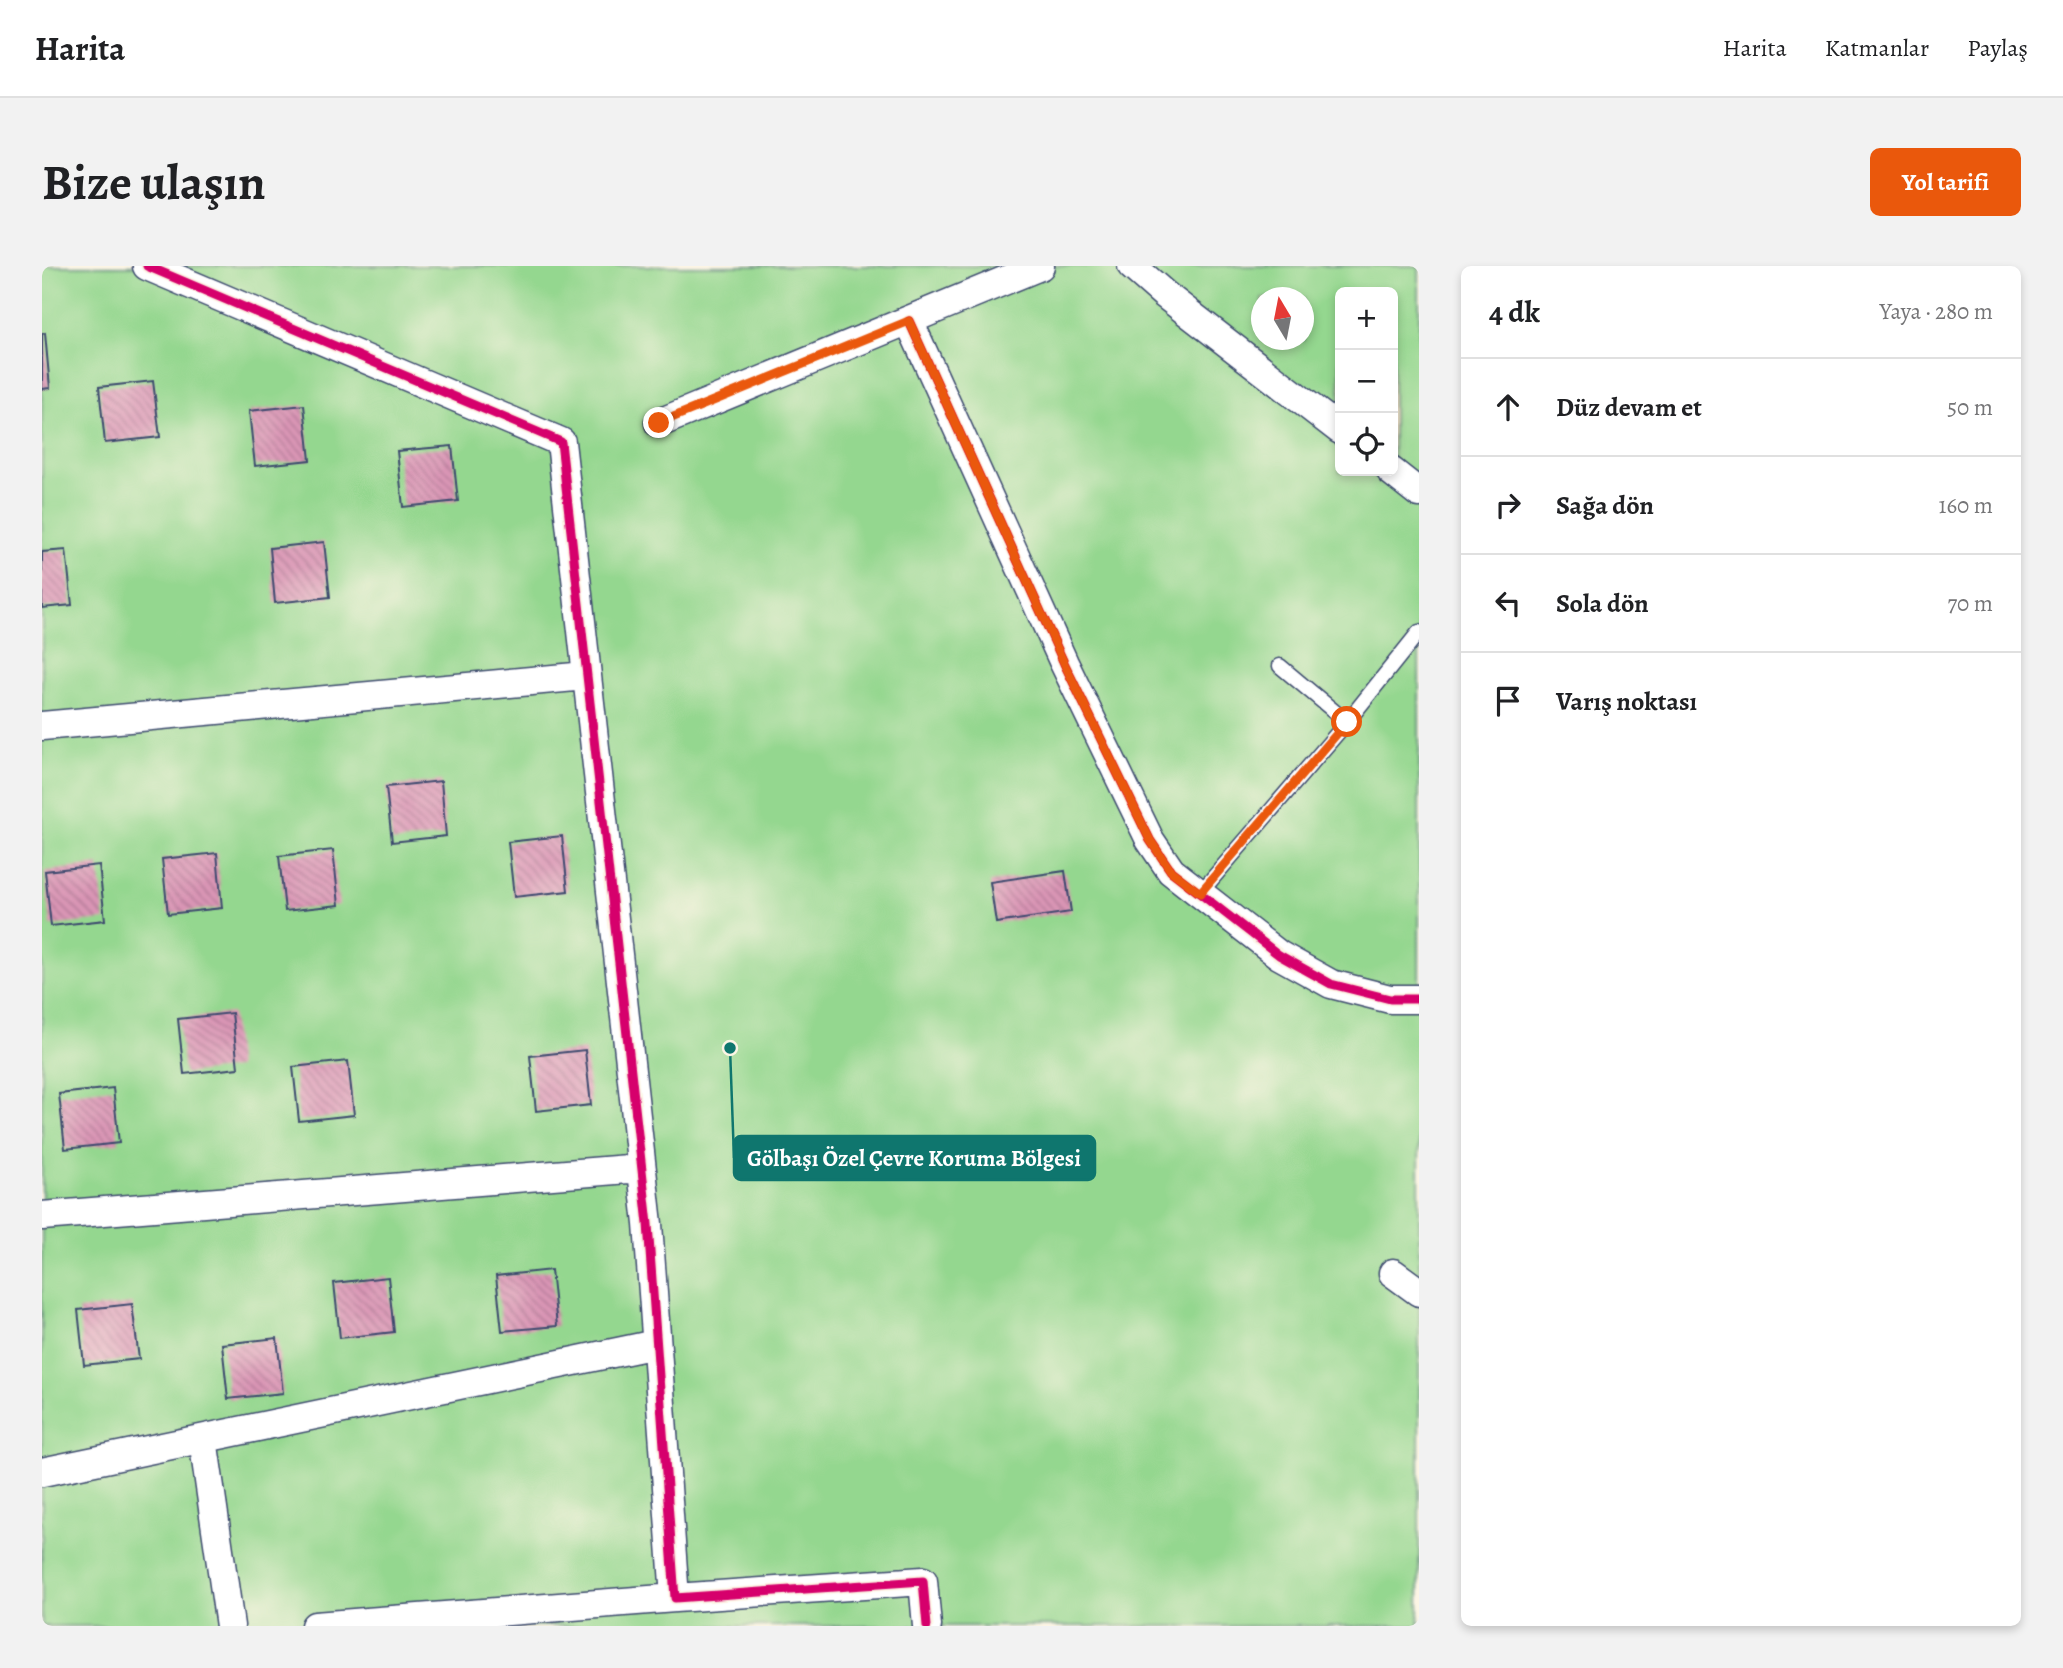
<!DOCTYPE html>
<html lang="tr">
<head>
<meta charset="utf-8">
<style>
	:root { --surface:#fff; --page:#f2f2f2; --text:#202124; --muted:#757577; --line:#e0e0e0; --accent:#ea580c }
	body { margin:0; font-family:Alegreya,serif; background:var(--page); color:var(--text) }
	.controls { position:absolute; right:21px; top:21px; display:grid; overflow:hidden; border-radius:10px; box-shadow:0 4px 10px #0003 }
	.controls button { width:63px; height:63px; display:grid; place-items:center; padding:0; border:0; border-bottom:2px solid var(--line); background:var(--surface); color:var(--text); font:35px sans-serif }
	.compass { position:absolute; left:1209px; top:21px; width:63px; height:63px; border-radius:50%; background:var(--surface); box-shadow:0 4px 10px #0003; rotate:350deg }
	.stop { position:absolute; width:21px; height:21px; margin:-16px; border:5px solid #ea580c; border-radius:50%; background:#fff }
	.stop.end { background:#ea580c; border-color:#fff; box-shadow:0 2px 7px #0008 }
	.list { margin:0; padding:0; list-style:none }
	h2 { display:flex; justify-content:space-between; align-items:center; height:91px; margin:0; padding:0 28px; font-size:30px }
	h2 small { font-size:23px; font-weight:400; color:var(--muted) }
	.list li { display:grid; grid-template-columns:46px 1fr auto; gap:21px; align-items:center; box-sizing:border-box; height:98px; padding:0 28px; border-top:2px solid var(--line) }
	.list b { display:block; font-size:26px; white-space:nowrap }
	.list em { font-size:23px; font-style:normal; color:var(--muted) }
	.icon { flex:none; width:38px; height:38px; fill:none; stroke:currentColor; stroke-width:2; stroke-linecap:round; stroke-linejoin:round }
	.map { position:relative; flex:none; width:1377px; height:1360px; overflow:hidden; border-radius:10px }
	header { display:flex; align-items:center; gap:42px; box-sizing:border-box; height:98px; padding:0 35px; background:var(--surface); border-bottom:2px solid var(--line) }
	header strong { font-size:33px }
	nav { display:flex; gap:38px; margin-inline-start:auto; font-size:24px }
	.intro { display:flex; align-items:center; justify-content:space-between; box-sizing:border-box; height:168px; padding:0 42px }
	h1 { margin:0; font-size:49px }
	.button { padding:18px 32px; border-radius:10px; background:var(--accent); color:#fff; font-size:24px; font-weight:700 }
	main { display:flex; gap:42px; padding:0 42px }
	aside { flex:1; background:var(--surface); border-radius:10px; box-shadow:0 4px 10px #0003 }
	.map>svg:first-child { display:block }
	.green { fill:#94d78f; stroke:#588376; stroke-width:2; fill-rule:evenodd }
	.building { fill:url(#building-back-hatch) }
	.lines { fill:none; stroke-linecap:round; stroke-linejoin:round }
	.lane-casing { stroke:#3c4a6e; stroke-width:17 }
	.street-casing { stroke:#3c4a6e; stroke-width:31 }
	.lane { stroke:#fff; stroke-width:14 }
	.street { stroke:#fff; stroke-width:28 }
	.cycleway-casing { stroke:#fcf5e5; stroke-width:13 }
	.cycleway { stroke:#d6006c; stroke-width:9 }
	.route { stroke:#ea580c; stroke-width:9 }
	.leader { fill:none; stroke:#0f766e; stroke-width:2.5 }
	.callout-dot { fill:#0f766e; stroke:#fcf5e5; stroke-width:2.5 }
	.callout { fill:#0f766e; stroke:#0f766e; stroke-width:2.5 }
	.callout-label { font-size:23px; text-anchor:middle; font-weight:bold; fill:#fff }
</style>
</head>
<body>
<header>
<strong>Harita</strong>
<nav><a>Harita</a><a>Katmanlar</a><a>Paylaş</a></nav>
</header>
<div class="intro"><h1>Bize ulaşın</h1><a class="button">Yol tarifi</a></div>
<main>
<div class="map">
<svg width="1377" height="1360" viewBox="0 0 1377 1360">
	<defs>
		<pattern id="building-back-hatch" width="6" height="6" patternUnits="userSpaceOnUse" patternTransform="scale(1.75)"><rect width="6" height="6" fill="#da95b5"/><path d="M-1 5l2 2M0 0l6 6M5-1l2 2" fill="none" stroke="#b07a96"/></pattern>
	</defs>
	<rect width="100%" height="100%" fill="#fcf5e5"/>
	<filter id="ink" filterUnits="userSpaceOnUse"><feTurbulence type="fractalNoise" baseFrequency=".0143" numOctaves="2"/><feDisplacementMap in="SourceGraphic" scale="14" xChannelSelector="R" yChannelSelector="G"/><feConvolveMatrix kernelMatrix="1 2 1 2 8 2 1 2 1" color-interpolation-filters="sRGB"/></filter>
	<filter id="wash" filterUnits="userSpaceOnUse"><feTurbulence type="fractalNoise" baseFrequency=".00686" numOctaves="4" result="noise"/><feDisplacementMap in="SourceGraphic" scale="28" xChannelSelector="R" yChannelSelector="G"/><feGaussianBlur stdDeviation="1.57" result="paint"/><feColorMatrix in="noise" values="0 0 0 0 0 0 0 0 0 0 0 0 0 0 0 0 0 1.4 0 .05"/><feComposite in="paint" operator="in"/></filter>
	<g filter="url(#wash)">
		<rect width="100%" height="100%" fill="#f4e3c7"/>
		<path class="green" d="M0,0h1377v1360h-1377zM1298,26h53v179h-53zM1220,32h42v42h-42z"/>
		<g id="blocks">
			<path class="building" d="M3,67l5,55 -8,1v-55z
				M111,115l7,56 -55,6 -6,-56z
				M262,139l6,55 -55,6 -6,-55z
				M410,180l6,55 -55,6 -6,-56z
				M282,276l6,55 -55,6 -5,-55z
				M24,284l6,55 -30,3v-56z
				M399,515l5,55 -54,6 -6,-55z
				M520,570l6,55 -54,6 -6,-55z
				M291,584l6,55 -54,6 -6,-55z
				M175,587l5,55 -54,6 -6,-55z
				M57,599l6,55 -54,6 -6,-55z
				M1023,605l6,41 -75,11 -6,-41z
				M190,747l6,55 -54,6 -6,-55z
				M543,784l6,55 -55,6 -6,-55z
				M306,795l6,54 -55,6 -6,-54z
				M71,822l6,55 -54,6 -6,-55z
				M509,1004l6,56 -55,5 -6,-55z
				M346,1011l6,55 -54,6 -6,-55z
				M90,1038l7,55 -55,6 -6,-55z
				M235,1072l6,55 -55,6 -6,-55z"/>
		</g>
	</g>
	<g filter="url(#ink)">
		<use href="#blocks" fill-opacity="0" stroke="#3c4a6e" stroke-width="2"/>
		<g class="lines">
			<defs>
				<path id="lane" d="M1238,400l67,56
					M1158,627l147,-171 72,-90"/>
				<path id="street" d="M105,0l414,176 87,782 27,374 248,-17 4,45
					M1090,0l32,28 176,136
					M867,55l155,342 86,177 21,31 108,84 52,29 59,15h29
					M617,157l381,-157
					M1349,205l28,22
					M0,460l544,-50
					M0,950l599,-48
					M1351,1007l26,19
					M161,1173l27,187
					M0,1206l614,-128
					M273,1360l360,-28"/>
			</defs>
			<use href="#lane" class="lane-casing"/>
			<use href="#street" class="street-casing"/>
			<use href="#lane" class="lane"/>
			<use href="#street" class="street"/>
			<defs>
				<path id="cycleway" d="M105,0l414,176 87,782 27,374 248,-17 4,45
					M867,55l155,342 86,177 21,31 108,84 52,29 59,15h29"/>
			</defs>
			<use href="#cycleway" class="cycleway-casing"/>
			<use href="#cycleway" class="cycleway"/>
		</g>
	</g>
	<g class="lines" filter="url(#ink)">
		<path class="route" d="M617,157l250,-102 155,342 86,177 21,31 29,22 147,-171"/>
	</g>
	<path class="leader" d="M688 782L692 892"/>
	<circle class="callout-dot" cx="688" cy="782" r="7"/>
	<rect class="callout" x="692" y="870" width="361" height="44" rx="7"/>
	<g class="callout-label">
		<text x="872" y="900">Gölbaşı Özel Çevre Koruma Bölgesi</text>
	</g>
</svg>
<div class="controls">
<button>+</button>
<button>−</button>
<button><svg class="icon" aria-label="locate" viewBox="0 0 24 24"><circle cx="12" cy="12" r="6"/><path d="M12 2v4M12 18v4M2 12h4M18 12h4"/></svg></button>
</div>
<svg class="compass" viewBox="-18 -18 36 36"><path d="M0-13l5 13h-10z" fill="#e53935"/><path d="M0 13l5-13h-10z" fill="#757577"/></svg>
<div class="stop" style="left:1305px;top:456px"></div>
<div class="stop end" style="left:617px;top:157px"></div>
</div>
<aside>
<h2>4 dk<small>Yaya · 280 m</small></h2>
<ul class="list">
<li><svg class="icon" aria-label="ahead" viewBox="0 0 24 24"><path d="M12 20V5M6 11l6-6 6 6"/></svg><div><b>Düz devam et</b></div><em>50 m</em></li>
<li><svg class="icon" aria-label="right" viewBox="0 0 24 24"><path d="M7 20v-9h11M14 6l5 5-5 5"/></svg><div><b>Sağa dön</b></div><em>160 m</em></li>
<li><svg class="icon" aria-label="left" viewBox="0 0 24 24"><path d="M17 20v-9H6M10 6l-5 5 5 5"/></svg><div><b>Sola dön</b></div><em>70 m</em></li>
<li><svg class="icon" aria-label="arrive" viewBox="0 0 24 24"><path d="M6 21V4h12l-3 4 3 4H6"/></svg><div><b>Varış noktası</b></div></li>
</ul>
</aside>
</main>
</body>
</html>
